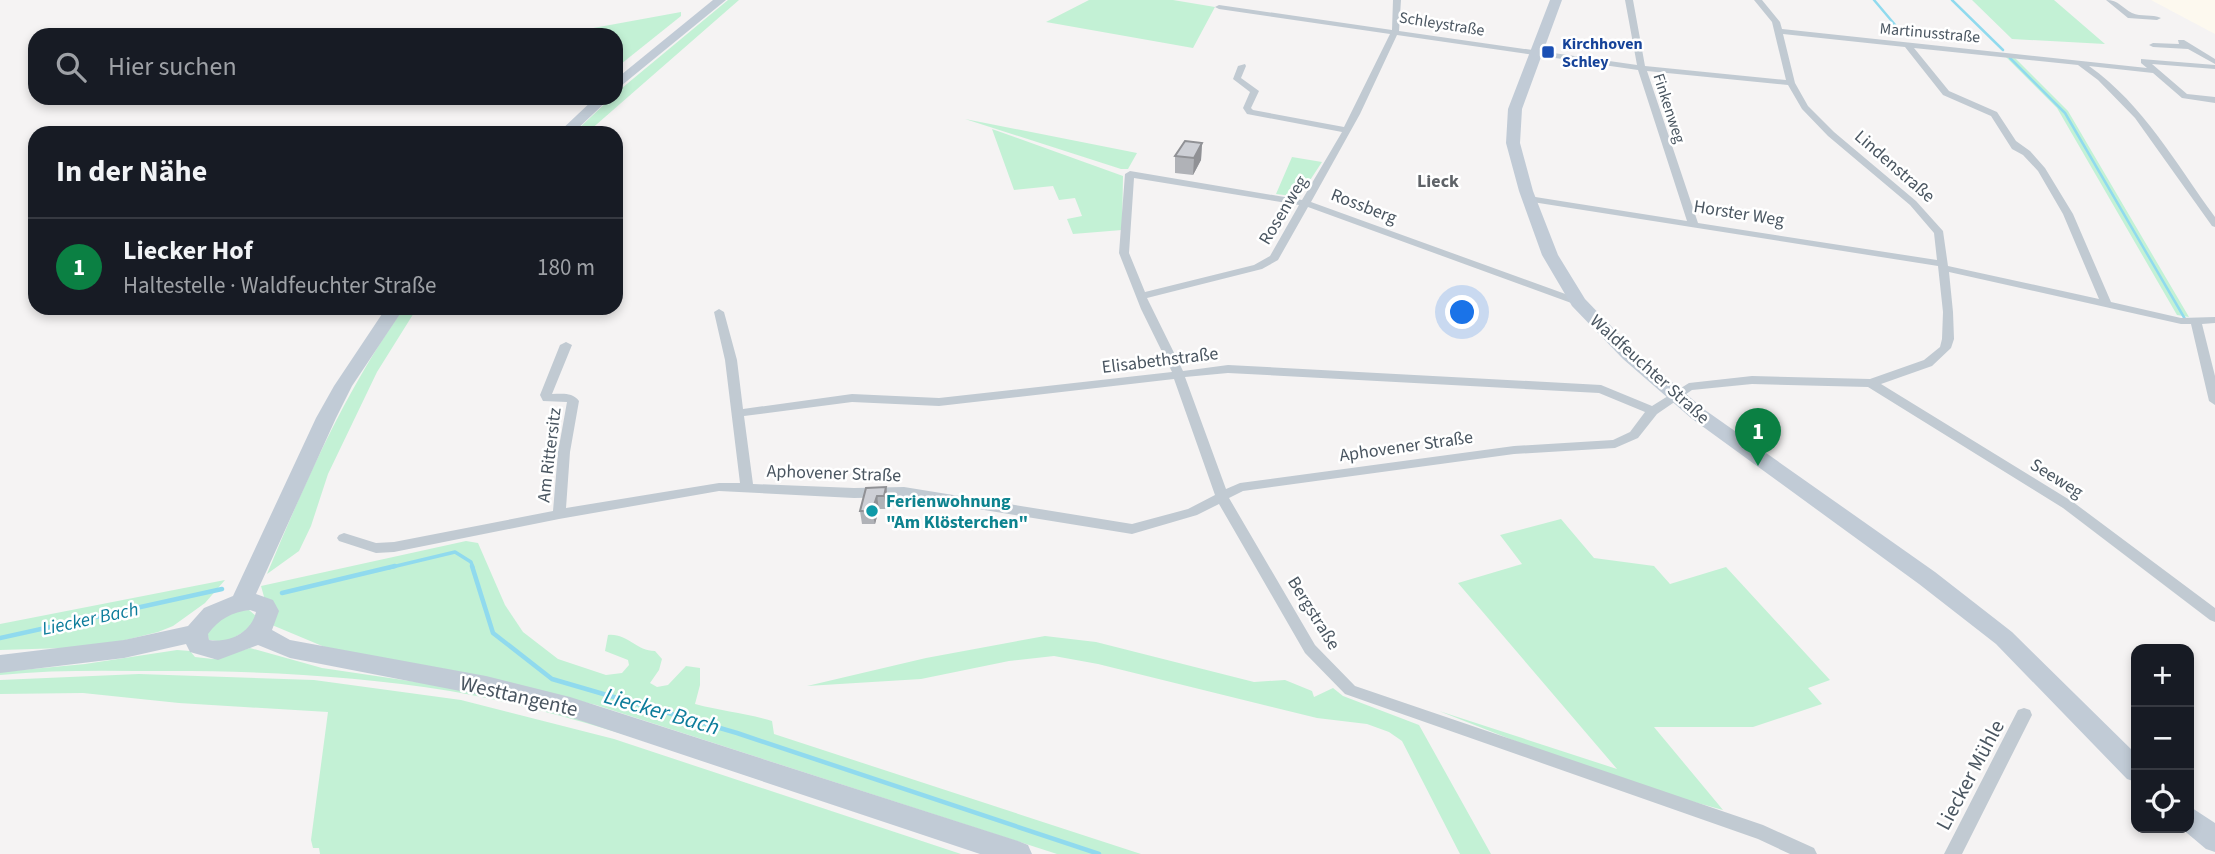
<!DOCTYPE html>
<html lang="de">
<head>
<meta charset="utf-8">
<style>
	:root { --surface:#171b24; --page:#242831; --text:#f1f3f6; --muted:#9ea1a6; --line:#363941; --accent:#0b8043 }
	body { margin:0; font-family:"Source Sans 3",sans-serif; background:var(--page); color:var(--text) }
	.controls { position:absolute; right:21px; bottom:21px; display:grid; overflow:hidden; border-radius:14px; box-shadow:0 4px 10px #0003 }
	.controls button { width:63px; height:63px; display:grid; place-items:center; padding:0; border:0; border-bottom:2px solid var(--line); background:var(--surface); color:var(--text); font:35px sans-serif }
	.you { position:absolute; left:1463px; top:313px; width:24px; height:24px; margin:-18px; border:5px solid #fff; border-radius:50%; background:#1a73e8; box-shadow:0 0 0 10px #1a73e833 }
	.badge { display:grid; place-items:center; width:46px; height:46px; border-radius:50%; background:var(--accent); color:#fff; font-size:23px; font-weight:700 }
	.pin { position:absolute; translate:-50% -58px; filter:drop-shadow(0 2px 4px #0008) }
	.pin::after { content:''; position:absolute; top:37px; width:24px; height:21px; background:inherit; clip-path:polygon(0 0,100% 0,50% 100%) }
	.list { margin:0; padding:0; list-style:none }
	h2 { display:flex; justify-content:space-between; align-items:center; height:91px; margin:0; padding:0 28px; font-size:30px }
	h2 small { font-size:23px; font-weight:400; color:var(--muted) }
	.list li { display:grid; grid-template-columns:46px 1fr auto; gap:21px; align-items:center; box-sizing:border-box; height:98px; padding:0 28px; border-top:2px solid var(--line) }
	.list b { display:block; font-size:26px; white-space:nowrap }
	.list p { margin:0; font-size:23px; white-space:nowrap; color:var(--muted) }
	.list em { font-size:23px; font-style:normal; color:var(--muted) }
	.icon { flex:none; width:38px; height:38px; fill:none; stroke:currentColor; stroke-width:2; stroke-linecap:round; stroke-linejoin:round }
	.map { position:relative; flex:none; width:2215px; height:854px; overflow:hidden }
	.search { position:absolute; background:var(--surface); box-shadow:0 4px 10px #0003; left:28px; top:28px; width:595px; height:77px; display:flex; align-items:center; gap:18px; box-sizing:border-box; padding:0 24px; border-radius:21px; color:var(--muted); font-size:26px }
	.panel { position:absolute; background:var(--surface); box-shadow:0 4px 10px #0003; left:28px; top:126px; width:595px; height:189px; border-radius:21px }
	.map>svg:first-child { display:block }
	.commercial { fill:#fdf9ef }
	.green { fill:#c3f1d5 }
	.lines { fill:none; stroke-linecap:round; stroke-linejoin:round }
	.stream-far2 { stroke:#90daee; stroke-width:2.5 }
	.stream-far1 { stroke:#90daee; stroke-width:3.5 }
	.stream { stroke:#90daee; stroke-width:4.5 }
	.street { fill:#c1cad2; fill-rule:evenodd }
	.secondary { fill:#c1cbd6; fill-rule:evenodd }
	.wall { fill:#b0b2b7 }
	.shaded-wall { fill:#909195 }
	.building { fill:#cdcfd5; stroke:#909195; stroke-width:2 }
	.transit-dot { fill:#1a4fb4; stroke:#fff; stroke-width:2.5 }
	.culture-dot { fill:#0f9aa8; stroke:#fff; stroke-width:2.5 }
	.labels { text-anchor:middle; stroke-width:5; stroke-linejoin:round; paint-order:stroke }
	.far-street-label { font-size:16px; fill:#4a5661; stroke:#fff }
	.far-transit-label { font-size:16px; font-weight:bold; fill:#164399; stroke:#fff; text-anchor:start }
	.street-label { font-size:18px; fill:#4a5661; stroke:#fff }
	.far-quarter-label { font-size:18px; font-weight:bold; fill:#5f6368; stroke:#fff }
	.culture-label { font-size:18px; font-weight:bold; fill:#0d838f; stroke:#fff; text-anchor:start }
	.water-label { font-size:19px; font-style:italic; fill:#0c7c9b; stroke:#fff }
	.near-street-label { font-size:21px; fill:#4a5661; stroke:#fff }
	.near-water-label { font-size:23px; font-style:italic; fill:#0c7c9b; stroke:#fff }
</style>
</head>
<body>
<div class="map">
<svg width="2215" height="854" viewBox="0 0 2215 854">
	<rect width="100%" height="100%" fill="#f5f3f3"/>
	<path class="commercial" d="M2151,0h64v34l-34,-18z"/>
	<path class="green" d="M728,0h11l-150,131h-13l35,-33h5v-5z
		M1089,0h84l42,7 -22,41 -147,-26z
		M1972,0h82l51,44 -93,-5z
		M681,12v4l-65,52v-33h-61z
		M2004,55l9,1 55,55 121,206 -12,-2 -120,-207z
		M965,119l172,34 -9,16h-7z
		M992,129l131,47 -1,54 -49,4 -6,-15 15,-3 -7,-18 -16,2 -6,-14 -39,4z
		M1292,157l30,5 -23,35 -23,-3z
		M404,308h13l-40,64 -49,102 -17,52 -12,25 -32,23c39,-94 78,-183 137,-266z
		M1561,519l33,39 60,8 16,18 56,-17 104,113 -22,8 14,16 -69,23h-99l69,83 -109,-30 -175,-69 178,58 -159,-186 64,-19 -22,-29z
		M466,541l12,2 27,62 18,27 35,27 48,16 16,-2 7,-8 -1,-5 -23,-9 3,-16c19,-2 28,16 47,16l7,8 -3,11 -9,13 7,4 11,-2 18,-19 14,2v17l-5,19c26,7 51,9 77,17l2,13 367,120h-84l-461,-149 -135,-33 -134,-24 -55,-23 -11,-39z
		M225,580l-20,23 -32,23 -15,6 -61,15 -97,3v-26z
		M249,610l7,6 -3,10 -26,16 -18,-2 -2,-9 21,-19z
		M1045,636l51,6 158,40 31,-2 27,11 2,6 19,-9 10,8 76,29 72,129h-31l-58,-113 -13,-9 -22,-8 -50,-6 -219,-54 -44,-8 -45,5 -88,18 -114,7 119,-28z
		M250,648l72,20 135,20 110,27 259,87c-123,-41 -248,-89 -376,-111 -93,-15 -187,-20 -281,-20 -56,0 -112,-2 -169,4v-3l85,-8 92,-14 13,1 5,6 18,2z
		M139,674l175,6 147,20 153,39 347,115h-641l-1,-6h-6l-2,-8 17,-128 -149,-9 -96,-10 -83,1v-14z"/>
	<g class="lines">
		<path class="stream-far2" d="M1874,0l22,26
			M1952,0l51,50
			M2010,58l55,55 120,206"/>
		<path class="stream-far1" d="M388,568l67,-16 16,10 2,6"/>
		<path class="stream" d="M472,566l21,67 59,46 185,54 362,121
			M282,593l113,-27
			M0,638l222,-49"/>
		<path class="street" d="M1393,0h8l-2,31 238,34 -12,-65h8l12,66 141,14 -14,-58 -18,-22h8l18,22 2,7 365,39 -6,-5v-4l74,6v4l-63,-5 35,30 28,3v6l-33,-5 -29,-25 -64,-7c55,39 87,98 126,151v10l-3,-1 -77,-108 -37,-38 -20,-15 -164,-17 35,43 48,21 19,29 14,10 15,17 28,46 38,88 70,16 34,-1v6l-13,1 13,52v29l-6,-4 -18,-77h-10l-232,-52 4,40 1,27 -3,9 -19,18 -51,18 192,118 142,106v14l-5,-2 -147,-112 -195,-121 -116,-3 -60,6 -35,24 -19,24 -23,10 -101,6 -271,37 -14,7 86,147 40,41 408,139 51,23 3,6h-27l-32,-15 -413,-145 -40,-41 -86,-149 -22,11 -65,19 -228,-37 -50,1 -135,-7 -160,28 -165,33 -18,1 -37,-12 -2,-3 2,-3 5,-2 32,10 18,-1 159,-31 5,-59 9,-50 -24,-1 -3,-6 20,-50 6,-3 6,3 -20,49c11,0 20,-2 27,7l-9,51 -4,56 153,-25h21l-15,-123 -11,-48 5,-3 5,3 13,48 6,49 109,-15 87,4 233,-26 -31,-63 -22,-56 6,-79 5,-3 172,29 40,-68 -95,-18 -4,-6 7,-16 -17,-13 5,-13 7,-2 1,2 -5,12 18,13 -8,17 2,2 91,17 46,-93 -171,-25 -4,-2 4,-2 173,25zM1783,34l122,13 38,48 48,21 21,33 11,6 15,16 25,43 36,85 -151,-33 -5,-35 -27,-30 -82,-69 -26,-26 -13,-23zM1397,35l241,35 49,151 -158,-25 -5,3 2,2 412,65 5,46 -1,27 -2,8 -16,13 -54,19 -118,-3 -63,7 -37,23 -51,-21 -373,-20 -45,6 -36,-73 115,-29 16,-9 30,-53 266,97 4,1 5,-3 -1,-2 -271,-98 49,-88zM1647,71l141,14 14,24 26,27 82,69 24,28 3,27 -239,-37zM1134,178l165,27 -29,51 -16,9 -109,27 -16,-39zM1228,373l371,20 46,19 -15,20 -17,8 -99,6 -274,37 -14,6 -41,-112zM1174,379l41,116 -27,14 -56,15 -228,-37 -50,1 -101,-4 -9,-68 108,-14 87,4z
			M2106,0c13,0 16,8 26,13 9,4 20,1 29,5l-4,2 -29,-2z
			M2178,40h6l31,19v5l-27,-15 -35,-2 -4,-2 4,-2 26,1z
			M2024,708l6,2 2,5 -70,139h-18l74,-144z"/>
		<path class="secondary" d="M713,0h13l-110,90v-11z
			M1550,0h12l-40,109 -2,34 13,48 25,64 27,44 50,52 70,59 230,162 77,60 124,122v28l-9,-3 -131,-135 -77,-60 -228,-166 -68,-59 -51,-53 -30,-51 -23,-64 -13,-48 2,-34z
			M595,98h15l-37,35h-15z
			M386,308h18l-52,78 -16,32 -80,176 17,6 6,11 -7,19 18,10 196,36 84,21 448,144 10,4 4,9h-52l-410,-137 -84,-21 -196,-38 -32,-13 -40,15 -28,-8 -4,-8 -62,14 -124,15v-18l124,-15 64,-14 16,-18 29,-12 83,-178 18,-32zM250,610l6,2c-5,21 -27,31 -47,28l-1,-6c11,-15 24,-22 42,-24z
			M2189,806l26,17v29l-9,-3 -25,-21h8z"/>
	</g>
	<path class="wall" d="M1202,143l-1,17 -8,15 -18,-2v-17z
		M886,487l2,13 -2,9h-7l-4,15h-13l-2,-13z"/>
	<path class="shaded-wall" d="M1202,143l-1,17 -8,15 1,-17z
		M886,487l2,13 -2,9 -2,-13z
		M877,496l2,13 -4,15 -3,-13z"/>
	<path class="building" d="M1185,141l17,2 -8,15 -19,-2z
		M886,487l-2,9h-7l-5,15h-12l6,-23z"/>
	<rect class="transit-dot" x="1541" y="45" width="14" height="14" rx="3.5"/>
	<circle class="culture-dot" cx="872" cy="511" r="7"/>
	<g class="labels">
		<g class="far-street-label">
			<text transform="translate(1442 23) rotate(9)" y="6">Schleystraße</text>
			<text transform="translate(1930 32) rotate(5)" y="6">Martinusstraße</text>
			<text transform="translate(1670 108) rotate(72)" y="6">Finkenweg</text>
		</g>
		<g class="far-transit-label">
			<text x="1562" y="49">Kirchhoven<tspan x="1562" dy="18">Schley</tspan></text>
		</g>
		<g class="street-label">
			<text transform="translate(1895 166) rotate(41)" y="6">Lindenstraße</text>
			<text transform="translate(1364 206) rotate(21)" y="6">Rossberg</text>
			<text transform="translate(1283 210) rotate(-59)" y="6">Rosenweg</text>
			<text transform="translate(1739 213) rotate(9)" y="6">Horster Weg</text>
			<text transform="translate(1160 360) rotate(-7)" y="6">Elisabethstraße</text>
			<text transform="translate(1650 369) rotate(42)" y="6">Waldfeuchter Straße</text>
			<text transform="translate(1406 446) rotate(-8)" y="6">Aphovener Straße</text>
			<text transform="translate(549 455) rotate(-83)" y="6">Am Rittersitz</text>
			<text transform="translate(834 473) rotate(2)" y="6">Aphovener Straße</text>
			<text transform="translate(2057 478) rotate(32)" y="6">Seeweg</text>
			<text transform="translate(1314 613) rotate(58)" y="6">Bergstraße</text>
		</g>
		<g class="far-quarter-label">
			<text x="1438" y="187">Lieck</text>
		</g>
		<g class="culture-label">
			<text x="886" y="507">Ferienwohnung<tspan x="886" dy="21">"Am Klösterchen"</tspan></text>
		</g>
		<g class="water-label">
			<text transform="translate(90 618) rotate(-12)" y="7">Liecker Bach</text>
		</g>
		<g class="near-street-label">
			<text transform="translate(519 696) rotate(13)" y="7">Westtangente</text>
			<text transform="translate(1970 775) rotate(-62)" y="7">Liecker Mühle</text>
		</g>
		<g class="near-water-label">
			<text transform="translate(662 711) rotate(16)" y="8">Liecker Bach</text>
		</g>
	</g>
</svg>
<div class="controls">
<button>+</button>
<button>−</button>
<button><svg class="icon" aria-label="locate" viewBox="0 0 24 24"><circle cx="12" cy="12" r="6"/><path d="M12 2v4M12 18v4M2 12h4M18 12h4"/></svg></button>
</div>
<div class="you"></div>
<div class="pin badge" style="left:1758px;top:466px">1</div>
<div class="search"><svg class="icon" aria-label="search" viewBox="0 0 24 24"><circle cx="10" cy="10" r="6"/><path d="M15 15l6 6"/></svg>Hier suchen</div>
<section class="panel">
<h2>In der Nähe<small></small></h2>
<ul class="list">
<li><span class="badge">1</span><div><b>Liecker Hof</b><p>Haltestelle · Waldfeuchter Straße</p></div><em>180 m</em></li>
</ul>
</section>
</div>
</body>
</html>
